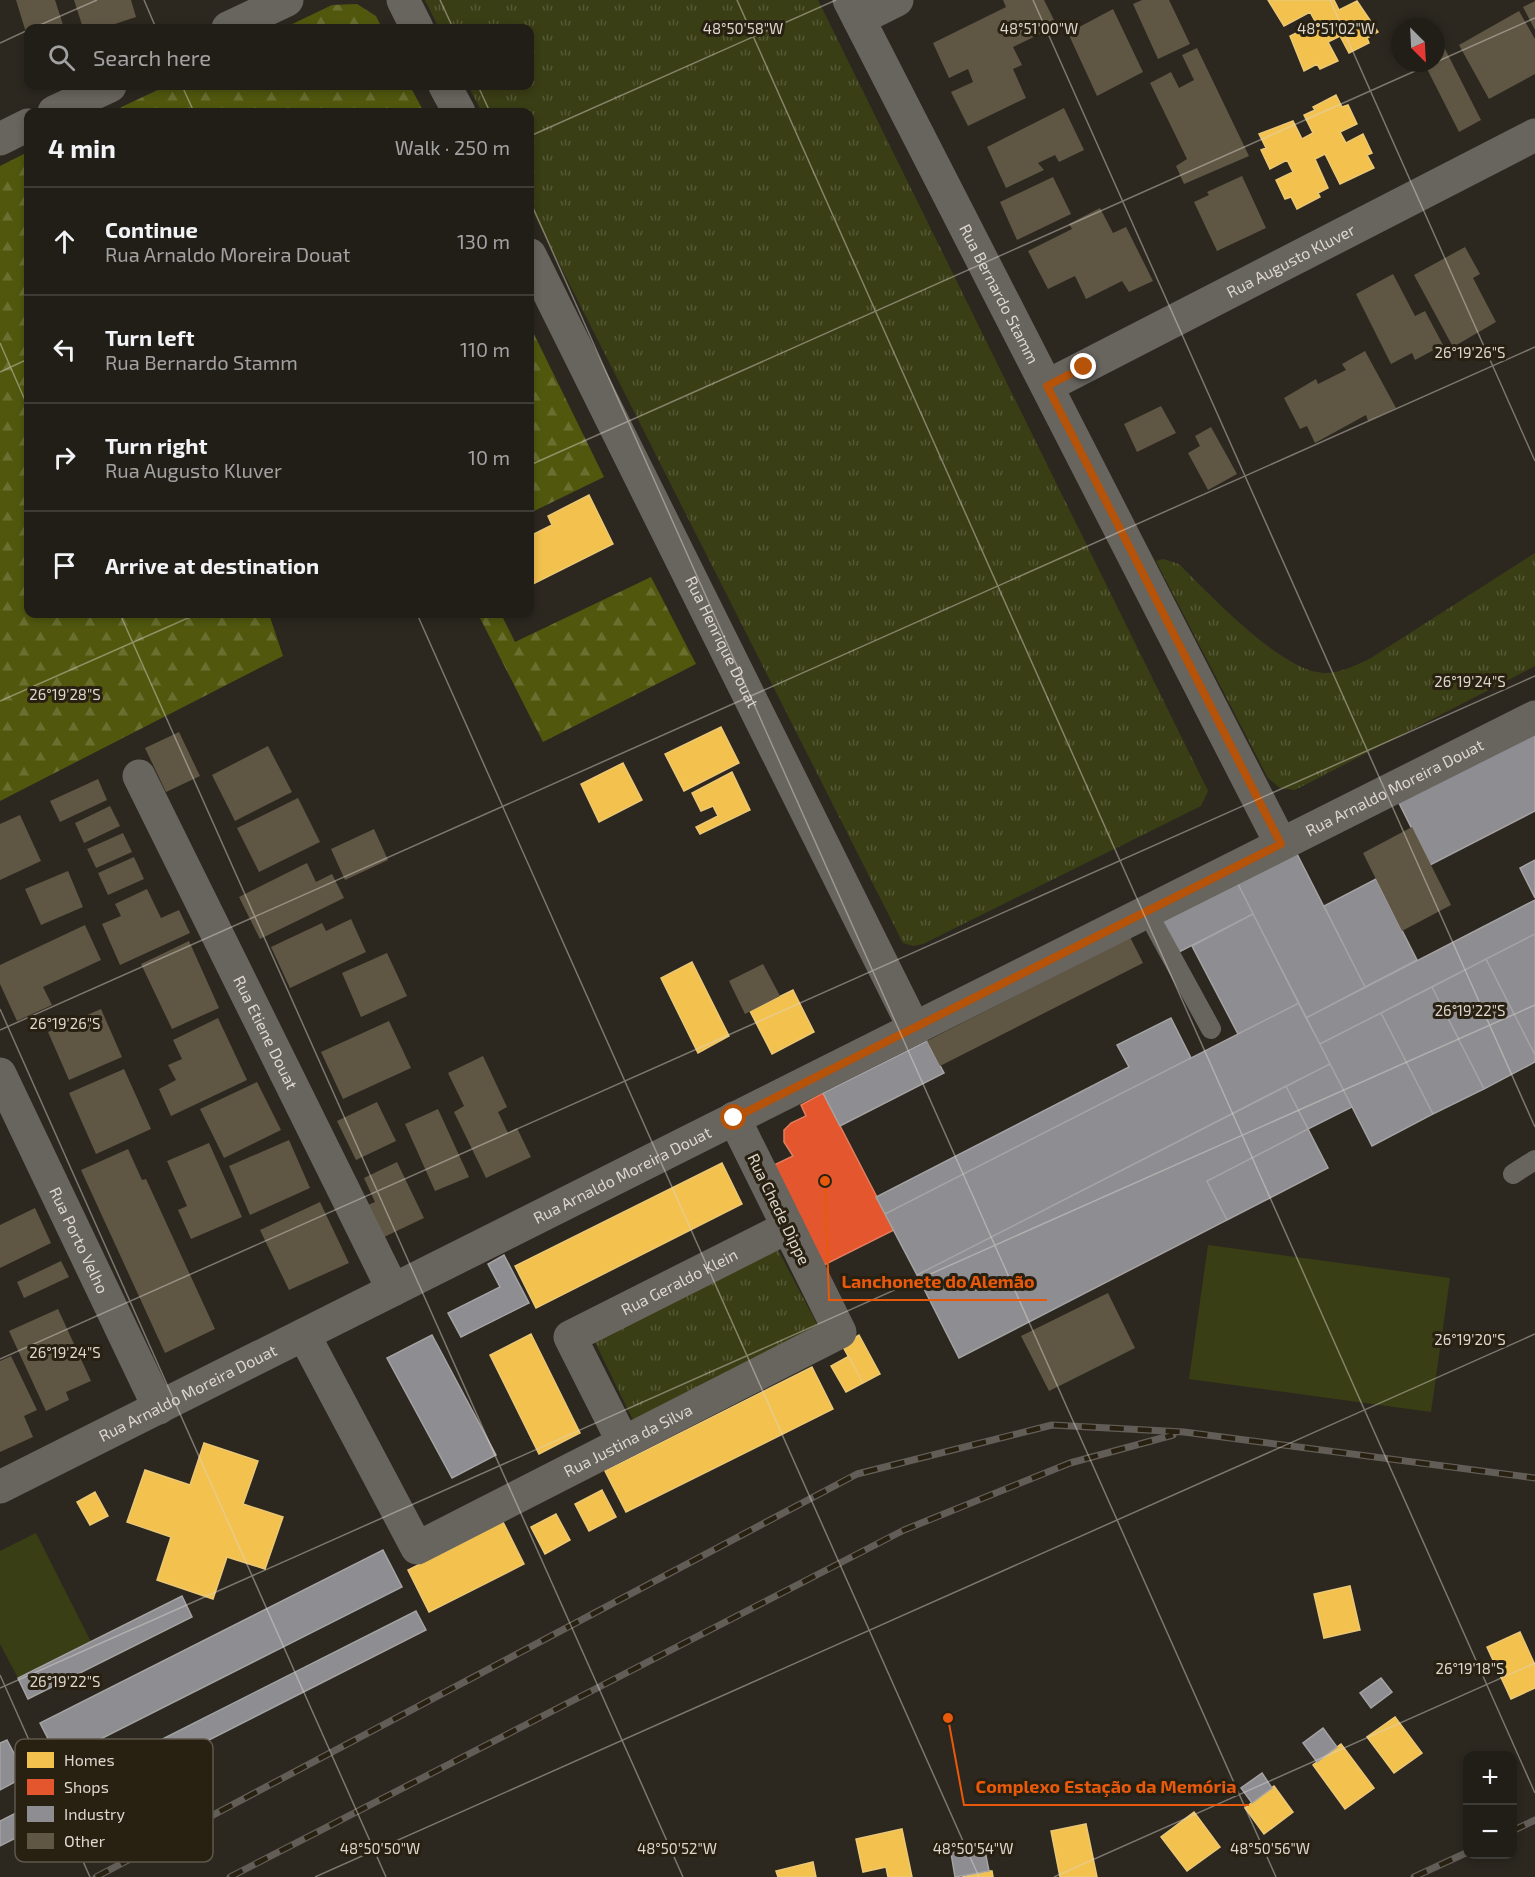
<!DOCTYPE html>
<html lang="en">
<head>
<meta charset="utf-8">
<style>
	:root { --surface:#211e18; --page:#2d2b25; --text:#f1f3f6; --muted:#a2a2a2; --line:#3e3c37 }
	body { margin:0; font-family:"Exo 2",sans-serif; background:var(--page); color:var(--text) }
	.controls { position:absolute; right:18px; bottom:18px; display:grid; overflow:hidden; border-radius:12px; box-shadow:0 3px 9px #0003 }
	.controls button { width:54px; height:54px; display:grid; place-items:center; padding:0; border:0; border-bottom:2px solid var(--line); background:var(--surface); color:var(--text); font:30px sans-serif }
	.compass { position:absolute; left:1391px; top:18px; width:54px; height:54px; border-radius:50%; background:var(--surface); box-shadow:0 3px 9px #0003; rotate:156deg }
	.stop { position:absolute; width:18px; height:18px; margin:-14px; border:4px solid #b45309; border-radius:50%; background:#fff }
	.stop.end { background:#b45309; border-color:#fff; box-shadow:0 2px 6px #0008 }
	.list { margin:0; padding:0; list-style:none }
	h2 { display:flex; justify-content:space-between; align-items:center; height:78px; margin:0; padding:0 24px; font-size:26px }
	h2 small { font-size:20px; font-weight:400; color:var(--muted) }
	.list li { display:grid; grid-template-columns:39px 1fr auto; gap:18px; align-items:center; box-sizing:border-box; height:108px; padding:0 24px; border-top:2px solid var(--line) }
	.list b { display:block; font-size:22px; white-space:nowrap }
	.list p { margin:0; font-size:20px; white-space:nowrap; color:var(--muted) }
	.list em { font-size:20px; font-style:normal; color:var(--muted) }
	.icon { flex:none; width:33px; height:33px; fill:none; stroke:currentColor; stroke-width:2; stroke-linecap:round; stroke-linejoin:round }
	.map { position:relative; flex:none; width:1535px; height:1877px; overflow:hidden }
	.search { position:absolute; background:var(--surface); box-shadow:0 3px 9px #0003; left:24px; top:24px; width:510px; height:66px; display:flex; align-items:center; gap:15px; box-sizing:border-box; padding:0 21px; border-radius:12px; color:var(--muted); font-size:22px }
	.panel { position:absolute; background:var(--surface); box-shadow:0 3px 9px #0003; left:24px; top:108px; width:510px; height:510px; border-radius:12px }
	.map>svg:first-child { display:block }
	.grass { fill:url(#grass-tufts) }
	.forest { fill:url(#forest-firs) }
	.pitch { fill:#3a3e15 }
	.homes { fill:#f2c14e; stroke:#ecc874; stroke-width:1.5 }
	.shops { fill:#e4572e; stroke:#e27d5e; stroke-width:1.5 }
	.industry { fill:#8d8d92; stroke:#a5a3a4; stroke-width:1.5 }
	.building { fill:#5f5644 }
	.lines { fill:none; stroke-linecap:round; stroke-linejoin:round }
	.service { stroke:#68645e; stroke-width:20 }
	.minor { stroke:#68645e; stroke-width:33 }
	.tertiary { stroke:#68645e; stroke-width:33 }
	.rail-casing { stroke:#625e57; stroke-width:7 }
	.rail { stroke:#282011; stroke-width:4.5; stroke-dasharray:14; stroke-linecap:butt }
	.route { stroke:#b45309; stroke-width:8 }
	.ticks { fill:none; stroke:#ddd7ce; stroke-width:1.5; stroke-opacity:0.45 }
	.labels { text-anchor:middle; stroke-width:6; stroke-linejoin:round; paint-order:stroke }
	.street-label { font-size:16px; fill:#ddd7ce; stroke:#282011 }
	.key { fill:#282011; stroke:#5e574a; stroke-width:1.5 }
	.key-label { font-size:16px; fill:#ddd7ce }
	.ticks-label { font-size:15px; text-anchor:middle; fill:#ddd7ce; stroke:#282011; stroke-width:6; stroke-linejoin:round; paint-order:stroke }
	.leader { fill:none; stroke:#e8590c; stroke-width:2 }
	.callout-dot { fill:#e8590c; stroke:#282011; stroke-width:2 }
	.callout-label { font-size:18px; text-anchor:middle; font-weight:bold; fill:#e8590c; stroke:#282011; stroke-width:6; stroke-linejoin:round; paint-order:stroke }
</style>
</head>
<body>
<div class="map">
<svg width="1535" height="1877" viewBox="0 0 1535 1877">
	<defs>
		<pattern id="grass-tufts" width="24" height="20" patternUnits="userSpaceOnUse" patternTransform="scale(1.5)"><rect width="24" height="20" fill="#3a3e15"/><path d="M3 7l-1-3M5 7V3M7 7l1-3M15 17l-1-3M17 17v-4M19 17l1-3" fill="none" stroke="#565936"/></pattern>
		<pattern id="forest-firs" width="22" height="20" patternUnits="userSpaceOnUse" patternTransform="scale(1.5)"><rect width="22" height="20" fill="#51580e"/><path d="M5 1l3.5 6h-7zM16 11l3.5 6h-7z" fill="#6a6f30"/></pattern>
	</defs>
	<rect width="100%" height="100%" fill="#2c2820"/>
	<path class="grass" d="M425,0h393l390,791 -7,15 -278,138 -10,2 -10,-3 -373,-737v-94h-48l-14,-26h62v-58h-91z
		M1535,553v113l-240,124 -15,-2 -12,-10 -112,-217 7,-2 16,5c30,30 103,108 145,109 17,0 33,-8 47,-15z
		M778,1250l40,76 -183,94 -3,-2 -37,-76z"/>
	<path class="forest" d="M357,4l19,12 6,12h-98l48,-23z
		M166,86h244l14,26h-313z
		M28,152v462h241l14,42 -283,145v-635z
		M530,326l74,151 -74,36z
		M651,577l45,87 -153,78 -65,-128h23l14,28z"/>
	<path class="pitch" d="M1208,1245l242,33 -19,134 -242,-33z
		M36,1533l55,109 -73,36 -18,-34v-93z"/>
	<path class="homes" d="M1268,0h66l5,10 18,-9 21,31 -11,6 2,5 -20,10 -9,-17 -12,6 10,19 -18,8 -3,-5 -13,7 -14,-35 26,-13 -6,-11 -26,14z
		M1336,95l6,12 6,-2 9,19 -17,8 6,11 17,-9 9,19 -5,2 7,13 -34,16 -15,-30 -10,5 13,29 -10,5 2,4 -23,12 -6,-12 -6,2 -9,-19 17,-8 -6,-12 -17,9 -9,-19 5,-2 -7,-14 34,-13 9,18 11,-6 -9,-18 11,-5 -2,-3z
		M589,495l24,49 -80,40 -3,-7v-41l22,-11 -4,-9z
		M721,727l18,36 -55,28 -19,-37z
		M623,763l19,37 -43,22 -18,-38z
		M732,772l18,38 -50,24 -4,-7 22,-11 -5,-10 -12,5 -9,-18z
		M692,962l37,74 -31,17 -37,-75z
		M793,990l21,42 -42,22 -22,-43z
		M722,1163l20,41 -206,104 -21,-42z
		M531,1334l49,99 -41,21 -49,-99z
		M859,1335l21,39 -17,9 -21,-38z
		M849,1356l14,27 -17,9 -15,-26z
		M812,1367l21,42 -207,103 -21,-41z
		M204,1443l54,18 -15,43 40,13 -18,52 -38,-12 -14,42 -56,-19 14,-43 -44,-15 18,-52 45,15z
		M602,1490l14,27 -27,14 -14,-27z
		M95,1492l13,24 -18,9 -13,-23z
		M556,1514l14,26 -25,14 -14,-27z
		M503,1522l21,42 -95,48 -21,-42z
		M1350,1586l10,44 -36,8 -10,-44z
		M1520,1632l15,33v23l-24,11 -24,-52z
		M1395,1717l27,36 -28,20 -27,-36z
		M1341,1744l33,44 -29,21 -32,-44z
		M1274,1786l19,26 -29,22 -19,-26z
		M1194,1812l26,35 -33,24 -26,-34z
		M1086,1824l11,53h-37l-9,-46z
		M902,1829l10,48h-24l-2,-10 -23,5 -7,-33z
		M813,1862l3,15h-38l-2,-6z
		M989,1871h3l1,6h-31z"/>
	<path class="shops" d="M823,1093l71,137 -70,35 -50,-100 19,-9 -9,-14v-12l7,-7 15,-7 -5,-11z"/>
	<path class="industry" d="M1535,729v82l-105,54 -33,-66z
		M1296,852l69,135 -59,31 -69,-136z
		M1535,860v38l-15,-30z
		M1376,879l41,81 -52,27 -41,-81z
		M1237,882l16,32 -74,38 -17,-32z
		M1535,900v34l-215,110 -14,-26z
		M1253,914l46,89 -61,31 -46,-88z
		M1535,934v121l-49,-96z
		M1486,959l49,96v7l-51,27 -52,-102z
		M1432,987l52,102 -51,25 -52,-101z
		M1299,1003l31,61 -413,211 -32,-61z
		M1381,1013l52,101 -61,32 -52,-102z
		M1171,1018l20,40 -306,156 -9,-17 253,-130 -12,-22z
		M927,1041l17,32 -104,53 -17,-33z
		M1330,1064l22,43 -44,22 -22,-43z
		M1286,1086l22,43 -101,52 20,39 -268,138 -42,-83z
		M1308,1129l20,39 -101,52 -20,-39z
		M504,1255l25,48 -68,34 -13,-24 52,-26 -12,-23z
		M432,1335l64,120 -44,23 -65,-120z
		M383,1550l19,37 -343,173 -19,-37z
		M182,1596l10,21 -164,82 -10,-21z
		M416,1611l10,19 -426,216v-25z
		M1381,1678l11,14 -21,16 -11,-15z
		M1323,1728l14,19 -20,15 -14,-19z
		M7,1740l19,36 -26,14v-47z
		M1262,1773l10,15 -20,15 -11,-15z
		M984,1846l5,25 -34,6 -4,-24z"/>
	<path class="building" d="M16,0h39l9,28h-36v11z
		M74,0h57l5,17 -33,11h-20z
		M1003,0h41l13,26 -44,21 9,18 -9,4 13,29 -58,28 -17,-34 22,-10 -5,-13 -19,9 -16,-35 73,-36z
		M1142,0h27l21,44 -32,15 -25,-55z
		M1535,1v29l-12,-23z
		M1113,9l30,63 -46,24 -29,-63z
		M1519,11l16,28v35l-46,25 -30,-54z
		M1444,47l37,73 -22,12 -35,-69h12v-12z
		M1197,48l52,108 -65,28 -8,-18 11,-7 -37,-76 21,-11 8,16 15,-8 -12,-25z
		M1064,108l20,42 -25,12 -4,-7 -17,8 6,7 -38,18 -19,-41z
		M1242,176l24,52 -49,23 -23,-49 15,-7 -2,-3z
		M1053,177l18,37 -54,26 -17,-38z
		M1100,208l13,25 13,-6 27,54 -24,11 -7,-11 -36,18 -11,-23 -27,13 -20,-38 44,-22 -3,-5z
		M1465,247l15,27 -7,4 23,44 -43,25 -39,-72z
		M1393,274l22,42 10,-5 18,34 -28,15 -3,-7 -21,11 -35,-70z
		M1365,351l31,57 -28,13 -2,-6 -51,28 -8,-17 -7,3 -16,-31 32,-19 2,5 28,-14 -4,-6z
		M1161,406l15,27 -39,19 -13,-28z
		M1211,427l26,47 -29,16 -20,-37 12,-7 -5,-10z
		M179,732l21,44 -34,16 -21,-44z
		M268,746l24,46 -57,29 -23,-46z
		M98,779l9,21 -47,22 -10,-21z
		M298,798l22,44 -61,30 -22,-44z
		M110,806l10,20 -36,17 -9,-20z
		M20,815l21,46 -41,19v-56z
		M1412,827l39,78 -49,26 -39,-78z
		M374,829l14,31 -43,20 -14,-31z
		M123,833l9,19 -36,16 -9,-19z
		M134,857l10,22 -36,16 -10,-22z
		M307,863l9,19 16,-8 12,24 -84,41 -21,-42z
		M68,871l15,36 -42,18 -16,-36z
		M147,889l14,29 18,-8 11,23 -70,32 -18,-41 19,-8 -6,-12z
		M351,919l15,33 -76,36 -19,-41 51,-24 4,8z
		M85,925l16,35 -58,27 9,18 -35,16 -17,-37v-19z
		M1130,937l13,26 -203,103 -13,-25z
		M189,941l30,67 -47,21 -31,-65z
		M387,953l20,43 -46,21 -19,-44z
		M763,964l17,32 -35,18 -16,-33z
		M101,1009l21,48 -53,23 -21,-48z
		M218,1018l29,62 -76,36 -12,-27 17,-9 -8,-15 14,-6 -9,-19z
		M389,1021l22,47 -68,31 -22,-47z
		M483,1056l24,51 -9,5 10,21 9,-5 14,29 -45,21 -32,-66 10,-6 -16,-33z
		M124,1069l27,60 -55,25 -27,-61z
		M257,1082l24,48 -57,28 -24,-49z
		M377,1102l19,39 -40,19 -19,-39z
		M438,1109l31,68 -34,14 -30,-67z
		M289,1140l21,48 -60,27 -21,-49z
		M209,1143l33,74 -51,22 -13,-29 9,-4 -20,-45z
		M128,1149l14,31 4,-1 69,150 -50,24 -84,-183z
		M397,1162l27,56 -40,19 -16,-32 7,-3 -11,-24z
		M320,1202l29,61 -60,27 -29,-60z
		M35,1208l16,35 -51,25v-43z
		M61,1261l8,16 -45,21 -7,-16z
		M1108,1293l27,55 -86,43 -28,-55z
		M58,1309l33,72 -25,11 3,8 -23,11 -37,-80z
		M11,1356l26,54 -13,6 9,21 -33,15v-91z"/>
	<g class="lines">
		<path class="service" d="M1147,912l64,117
			M1513,1174l22,-14"/>
		<g class="minor">
			<path d="M403,0l14,28"/>
			<path d="M859,19l38,-19"/>
			<path d="M228,28l59,-28"/>
			<path d="M445,86l14,26"/>
			<path d="M54,112l56,-26"/>
			<path d="M0,139l28,-14"/>
			<path id="s1" d="M530,255l384,773"/>
			<path id="s2" d="M1047,386l488,-251"/>
			<path id="s3" d="M139,776l254,514"/>
			<path id="s4" d="M0,1074l159,334"/>
			<path id="s5" d="M304,1335l113,213 423,-216 -106,-214"/>
			<path id="s6" d="M623,1442l-53,-105 218,-110"/>
		</g>
		<g class="tertiary">
			<path id="s7" d="M849,0l432,844"/>
			<path id="s8" d="M0,1487l1535,-770"/>
		</g>
		<defs>
			<path id="rail" d="M1512,1831l23,-11
				M96,1877l761,-403 195,-49 132,7 351,46
				M230,1877l674,-347 166,-67 103,-28
				M1414,1877l54,-25"/>
		</defs>
		<use href="#rail" class="rail-casing"/>
		<use href="#rail" class="rail"/>
	</g>
	<g class="lines">
		<path class="route" d="M734,1118l547,-274 -234,-458 37,-19"/>
	</g>
	<path class="ticks" d="M144,0l12,28M440,0l13,28M737,0l798,1793M1033,0l502,1127M1330,0l205,461M33,28l64,-28M0,43l28,-13M1436,62l99,-44M182,86l12,26M478,86l12,26M530,136l306,-136M530,201l746,1676M0,343l28,64M0,372l28,-13M530,465l903,-402M120,614l563,1263M417,614l562,1263M0,701l197,-87M0,1009l386,868M0,1030l1535,-683M0,1359l1535,-683M0,1675l90,202M0,1688l1535,-683M315,1877l1220,-543M1054,1877l481,-214"/>
	<g class="labels">
		<g class="street-label">
			<text dy="6" stroke="none"><textPath href="#s2" startOffset="274">Rua Augusto Kluver</textPath></text>
			<text dy="6" stroke="none"><textPath href="#s7" startOffset="330">Rua Bernardo Stamm</textPath></text>
			<text dy="6" stroke="none"><textPath href="#s1" startOffset="432">Rua Henrique Douat</textPath></text>
			<text dy="6" stroke="none"><textPath href="#s8" startOffset="1560">Rua Arnaldo Moreira Douat</textPath></text>
			<text dy="6" stroke="none"><textPath href="#s3" startOffset="286">Rua Etiene Douat</textPath></text>
			<text dy="6" stroke="none"><textPath href="#s8" startOffset="696">Rua Arnaldo Moreira Douat</textPath></text>
			<text transform="translate(779 1209) rotate(64)" y="6">Rua Chede Dippe</text>
			<text dy="6" stroke="none"><textPath href="#s4" startOffset="184">Rua Porto Velho</textPath></text>
			<text dy="6" stroke="none"><textPath href="#s6" startOffset="240">Rua Geraldo Klein</textPath></text>
			<text dy="6" stroke="none"><textPath href="#s8" startOffset="210">Rua Arnaldo Moreira Douat</textPath></text>
			<text dy="6" stroke="none"><textPath href="#s5" startOffset="478">Rua Justina da Silva</textPath></text>
		</g>
	</g>
	<rect x="15" y="1739" width="198" height="123" rx="9" class="key"/>
	<rect x="27" y="1752" width="27" height="16" fill="#f2c14e"/>
	<rect x="27" y="1779" width="27" height="16" fill="#e4572e"/>
	<rect x="27" y="1806" width="27" height="16" fill="#8d8d92"/>
	<rect x="27" y="1833" width="27" height="16" fill="#5f5644"/>
	<g class="key-label">
		<text x="64" y="1766">Homes</text>
		<text x="64" y="1793">Shops</text>
		<text x="64" y="1820">Industry</text>
		<text x="64" y="1847">Other</text>
	</g>
	<g class="ticks-label">
		<text x="743" y="34">48°50'58"W</text>
		<text x="1039" y="34">48°51'00"W</text>
		<text x="1336" y="34">48°51'02"W</text>
		<text x="1470" y="358">26°19'26"S</text>
		<text x="1470" y="687">26°19'24"S</text>
		<text x="65" y="700">26°19'28"S</text>
		<text x="1470" y="1016">26°19'22"S</text>
		<text x="65" y="1029">26°19'26"S</text>
		<text x="1470" y="1345">26°19'20"S</text>
		<text x="65" y="1358">26°19'24"S</text>
		<text x="1470" y="1674">26°19'18"S</text>
		<text x="65" y="1687">26°19'22"S</text>
		<text x="380" y="1854">48°50'50"W</text>
		<text x="677" y="1854">48°50'52"W</text>
		<text x="973" y="1854">48°50'54"W</text>
		<text x="1270" y="1854">48°50'56"W</text>
	</g>
	<path class="leader" d="M825 1181L829 1300H1047M948 1718L964 1805H1249"/>
	<g class="callout-dot">
		<circle cx="825" cy="1181" r="6"/>
		<circle cx="948" cy="1718" r="6"/>
	</g>
	<g class="callout-label">
		<text x="938" y="1288">Lanchonete do Alemão</text>
		<text x="1106" y="1793">Complexo Estação da Memória</text>
	</g>
</svg>
<div class="controls">
<button>+</button>
<button>−</button>
</div>
<svg class="compass" viewBox="-18 -18 36 36"><path d="M0-13l5 13h-10z" fill="#e53935"/><path d="M0 13l5-13h-10z" fill="#a2a2a2"/></svg>
<div class="stop" style="left:734px;top:1118px"></div>
<div class="stop end" style="left:1084px;top:367px"></div>
<div class="search"><svg class="icon" aria-label="search" viewBox="0 0 24 24"><circle cx="10" cy="10" r="6"/><path d="M15 15l6 6"/></svg>Search here</div>
<section class="panel">
<h2>4 min<small>Walk · 250 m</small></h2>
<ul class="list">
<li><svg class="icon" aria-label="ahead" viewBox="0 0 24 24"><path d="M12 20V5M6 11l6-6 6 6"/></svg><div><b>Continue</b><p>Rua Arnaldo Moreira Douat</p></div><em>130 m</em></li>
<li><svg class="icon" aria-label="left" viewBox="0 0 24 24"><path d="M17 20v-9H6M10 6l-5 5 5 5"/></svg><div><b>Turn left</b><p>Rua Bernardo Stamm</p></div><em>110 m</em></li>
<li><svg class="icon" aria-label="right" viewBox="0 0 24 24"><path d="M7 20v-9h11M14 6l5 5-5 5"/></svg><div><b>Turn right</b><p>Rua Augusto Kluver</p></div><em>10 m</em></li>
<li><svg class="icon" aria-label="arrive" viewBox="0 0 24 24"><path d="M6 21V4h12l-3 4 3 4H6"/></svg><div><b>Arrive at destination</b></div></li>
</ul>
</section>
</div>
</body>
</html>
